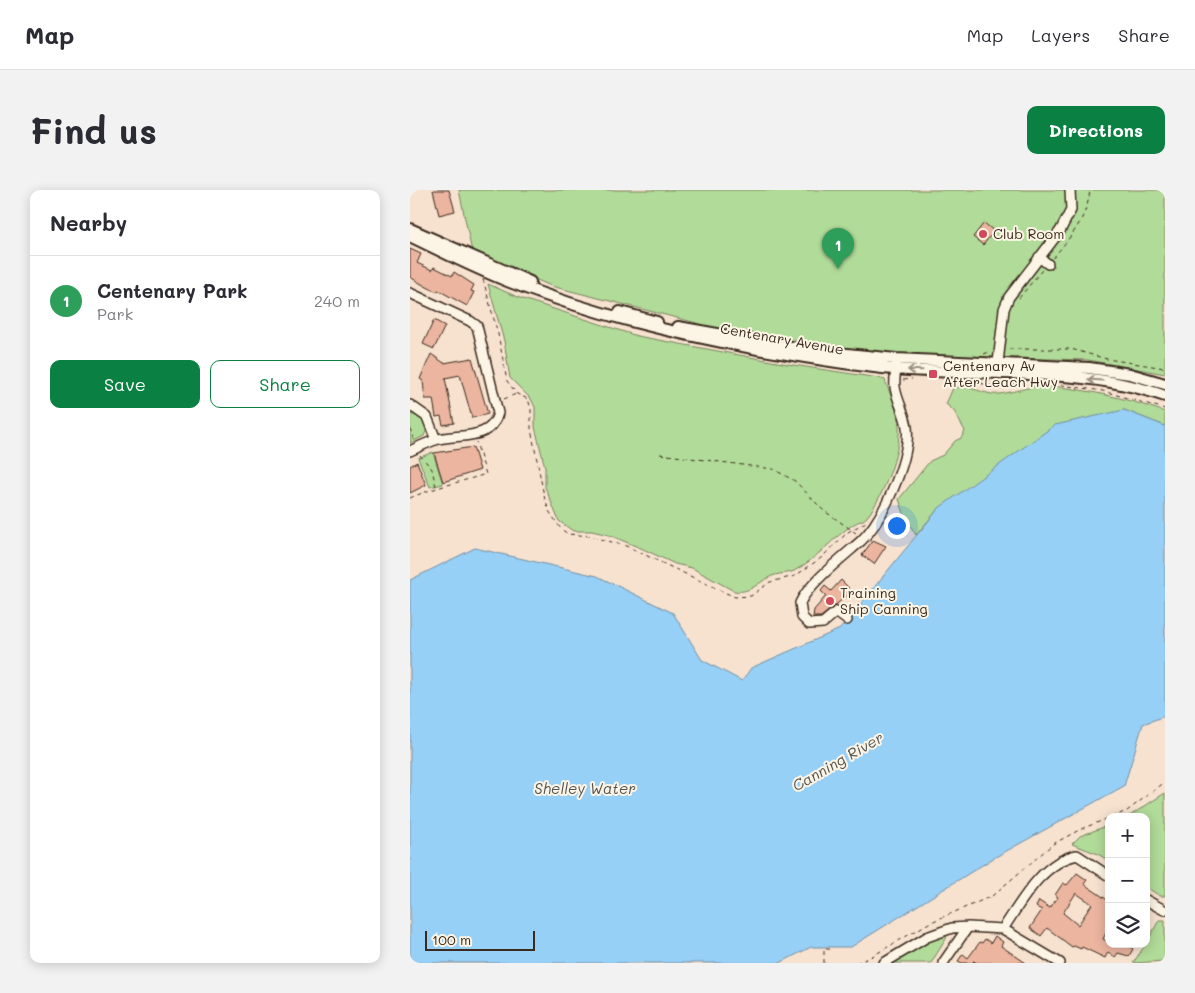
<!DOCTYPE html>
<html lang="en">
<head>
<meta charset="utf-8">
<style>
	:root { --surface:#fff; --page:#f2f2f3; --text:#2b2b33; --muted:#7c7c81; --line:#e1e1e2; --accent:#0b8043 }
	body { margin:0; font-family:Mali,sans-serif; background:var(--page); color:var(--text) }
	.controls { position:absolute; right:15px; bottom:15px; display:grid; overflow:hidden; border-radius:10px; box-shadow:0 2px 12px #0003 }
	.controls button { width:45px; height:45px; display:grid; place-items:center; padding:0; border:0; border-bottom:1px solid var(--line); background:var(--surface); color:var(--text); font:25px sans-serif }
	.scale { position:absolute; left:15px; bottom:12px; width:110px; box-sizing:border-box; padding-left:5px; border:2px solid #3b2a1e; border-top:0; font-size:14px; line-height:18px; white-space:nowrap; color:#3b2a1e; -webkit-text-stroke:4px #fcf5e5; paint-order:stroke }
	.you { position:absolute; left:486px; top:335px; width:18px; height:18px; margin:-12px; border:4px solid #fff; border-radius:50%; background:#1a73e8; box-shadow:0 0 0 8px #1a73e833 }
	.badge { display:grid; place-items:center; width:32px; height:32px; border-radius:50%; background:var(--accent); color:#fff; font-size:16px; font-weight:700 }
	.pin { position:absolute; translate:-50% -41px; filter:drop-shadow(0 1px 2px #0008) }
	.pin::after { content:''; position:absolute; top:26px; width:18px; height:15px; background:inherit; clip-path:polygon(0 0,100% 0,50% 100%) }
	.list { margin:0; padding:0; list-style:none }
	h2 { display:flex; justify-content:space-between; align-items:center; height:65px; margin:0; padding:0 20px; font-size:21px }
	h2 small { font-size:16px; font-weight:400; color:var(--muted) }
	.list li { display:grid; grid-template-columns:32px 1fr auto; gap:15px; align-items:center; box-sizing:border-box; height:90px; padding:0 20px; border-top:1px solid var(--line) }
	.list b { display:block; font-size:19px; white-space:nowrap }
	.list p { margin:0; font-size:16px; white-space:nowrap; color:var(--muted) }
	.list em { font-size:16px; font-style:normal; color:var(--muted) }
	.actions { display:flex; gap:10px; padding:15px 20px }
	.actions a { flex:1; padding:11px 0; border:1px solid var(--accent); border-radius:10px; text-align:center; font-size:18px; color:var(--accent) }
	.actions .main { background:var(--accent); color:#fff }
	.icon { flex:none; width:28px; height:28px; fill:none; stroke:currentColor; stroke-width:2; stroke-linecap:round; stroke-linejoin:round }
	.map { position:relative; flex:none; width:755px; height:773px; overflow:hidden; border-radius:10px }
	header { display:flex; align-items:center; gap:30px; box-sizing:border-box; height:70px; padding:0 25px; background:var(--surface); border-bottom:1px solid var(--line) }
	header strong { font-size:24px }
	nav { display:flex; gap:28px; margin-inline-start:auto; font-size:18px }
	.intro { display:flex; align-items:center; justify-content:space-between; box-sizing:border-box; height:120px; padding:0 30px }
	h1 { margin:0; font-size:35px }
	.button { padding:12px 22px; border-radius:10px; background:var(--accent); color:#fff; font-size:18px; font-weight:700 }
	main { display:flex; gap:30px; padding:0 30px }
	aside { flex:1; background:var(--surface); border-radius:10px; box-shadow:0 2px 12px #0003 }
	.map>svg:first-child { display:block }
	.green { fill:#b1db99; stroke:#76825c }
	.water { fill:#97d0f7; stroke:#728ea0 }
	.building { fill:#ebb59f; stroke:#3b2a1e; fill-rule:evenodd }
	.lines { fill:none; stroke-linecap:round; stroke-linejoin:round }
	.minor-casing { stroke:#3b2a1e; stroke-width:12 }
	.major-casing { stroke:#3b2a1e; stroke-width:14 }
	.path { stroke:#3b2a1e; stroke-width:1; stroke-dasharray:4 4; stroke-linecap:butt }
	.minor { stroke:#fcf5e5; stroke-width:9 }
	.major { stroke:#fcf5e5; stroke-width:10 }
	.oneway { stroke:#9c9082 }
	.poi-dot { fill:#d1495b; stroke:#fcf5e5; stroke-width:2 }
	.labels { text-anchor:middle; stroke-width:4; stroke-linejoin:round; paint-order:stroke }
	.poi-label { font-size:14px; fill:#3b2a1e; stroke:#fcf5e5; text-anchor:start }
	.street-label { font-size:14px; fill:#3b2a1e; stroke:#fcf5e5 }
	.water-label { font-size:15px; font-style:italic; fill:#525454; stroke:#fcf5e5 }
</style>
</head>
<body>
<header>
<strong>Map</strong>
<nav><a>Map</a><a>Layers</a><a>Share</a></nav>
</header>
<div class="intro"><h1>Find us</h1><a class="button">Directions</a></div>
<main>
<aside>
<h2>Nearby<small></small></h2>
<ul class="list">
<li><span class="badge" style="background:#2e9e5b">1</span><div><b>Centenary Park</b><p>Park</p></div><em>240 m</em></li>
</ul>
<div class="actions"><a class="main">Save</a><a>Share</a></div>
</aside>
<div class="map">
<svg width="755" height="773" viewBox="0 0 755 773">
	<rect width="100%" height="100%" fill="#f7e2d0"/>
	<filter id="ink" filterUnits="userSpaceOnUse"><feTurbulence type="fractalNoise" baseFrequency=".02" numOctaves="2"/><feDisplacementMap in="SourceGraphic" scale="10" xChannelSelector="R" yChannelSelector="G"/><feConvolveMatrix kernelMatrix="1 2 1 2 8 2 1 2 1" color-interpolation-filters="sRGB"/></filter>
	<g filter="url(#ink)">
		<path class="green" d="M49,0h706v184l-77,-14 -192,-5 -144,-18 -201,-51 -79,-34z
			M78,94l32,14 117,38 156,29 86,13 6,2c5,15 14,32 14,48 2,24 -17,70 -32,89 -3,4 -9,4 -13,7 -22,14 -37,35 -60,47 -6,3 -13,2 -19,4 -16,5 -23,19 -41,16l-42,-23 -17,-4 -32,-15 -34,-14 -17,-4h-19l-14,-10 -14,-34v-20l-10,-40v-20l-4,-8 -21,-21 -6,-37z
			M634,195c43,5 80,12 121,27v14l-41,-16 -185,98 -23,27 -10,-16 -7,-20 31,-38 13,-6 12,-14 6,-3 4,-7 -11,-20 -8,-7 7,-16c13,-4 26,4 39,6 9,2 39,-8 52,-9z
			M0,224l11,3 6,12 -3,7 -14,7z
			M23,262l10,32 -13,3 -12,-29z
			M755,603v103h-5l-14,-9v-70h-18z
			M699,635v36l-11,-7 -26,-10 8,-8z
			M749,730h6v41l-32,2 13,-19z
			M534,745h3l-1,4 -15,24h-37l33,-22z"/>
		<path class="water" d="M714,220l41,16v290l-22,8 -19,62 -132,73 -141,88h-40l-31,16h-370v-383l65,-32 122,28 76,37 29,47 40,21 9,-13 89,-39 99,-121 116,-83z"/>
		<path class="building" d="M23,0h16l6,21 -16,4z
			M574,33l10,8 -11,14 -10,-8z
			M0,59l11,5 -4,9 15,7 2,-3 18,9 2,-4 20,13 -3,6 3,1 -7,14 -29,-16 -1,2 -12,-6 -15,-9z
			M24,130l11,6 -11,23 -11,-5z
			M21,164l13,9 28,-5 16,56 -16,4 -12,-43 -15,3 9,45 -11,2 -2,-9 -5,1 -3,-18h-8l-2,-18 -3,-2z
			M63,257l7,23 -37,12 -9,-29z
			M7,272l9,23 -16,8v-27z
			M463,350l13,6 -12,18 -12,-9z
			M431,390l9,9 -3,3 2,2 -28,23h-8l1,-7 12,-14 -5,-5 4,-5 6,5z
			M667,683l10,7 -3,4 25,17v26l-6,12 12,7 1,-2h11l6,5 -4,7 -11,-3 -3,4 -7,-5 -3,6 -23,-11 -1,2 -7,-3 -2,1 -25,-19 -6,8 -11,-8 12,-18 -6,-3 3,-6 11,7 8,-11 -3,-2 8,-12 4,2zM666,703l16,11 -14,21 -15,-12z
			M585,746l8,6 -2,4 25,17h-49l-4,-2 3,2h-14l-4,-2 5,-7 5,4 12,-16 2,1 3,-4 6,4z"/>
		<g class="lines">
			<defs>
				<path id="minor" d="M629,67l9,7
					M0,103l60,28 7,5 21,87c-7,29 -40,20 -63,27 -8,3 -17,7 -25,11
					M588,173l6,-54 5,-12 51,-66 11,-21 -1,-20
					M0,215l17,12 9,23
					M437,430l-11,-8 -13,11 -14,1 -7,-7 -2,-14c8,-19 44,-47 61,-62 22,-21 50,-83 46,-114 -2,-14 -10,-26 -12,-40 -1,-7 1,-16 1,-23
					M736,710l18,10
					M593,739c18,-27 39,-67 74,-74l32,21
					M474,773l43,-26 25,-9 16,-1 35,2 57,34
					M533,773l25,-36"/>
				<path id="major" d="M0,39l120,53
					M0,46c33,16 66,33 100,46 83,32 161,51 248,67 46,8 90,16 136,20 88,7 187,-3 271,27
					M210,122l37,10
					M268,137l130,23 88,9 193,9 41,6 35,10"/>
			</defs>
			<use href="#minor" class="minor-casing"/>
			<use href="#major" class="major-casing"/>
			<path class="path" d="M643,68c18,-22 34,-39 37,-68
				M73,89l15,55 9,47 10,13 11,5 3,10v20l13,67 5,15 12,18 7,5 22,2 36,10 98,46 11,5 16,-1 19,-14 25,-6 26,-18 27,-26 18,-10
				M609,108l23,-28
				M599,159h62l36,10 58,9
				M574,164l7,-3
				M493,190l9,-1
				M563,191l25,7 24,-5
				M651,195l42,6 62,18
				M94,209l12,-5
				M0,238l4,13
				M250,264l113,15 22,12 28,29 33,23
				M10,265l12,14 4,18
				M0,308c25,-11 51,-16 76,-24l-10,-32
				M702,627l15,-6 38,-29
				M414,773v-14h9
				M446,773l13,-5 60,-35 63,-27 61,-52 28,-15 28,-11"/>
			<use href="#minor" class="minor"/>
			<use href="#major" class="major"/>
		</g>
		<defs><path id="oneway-shaft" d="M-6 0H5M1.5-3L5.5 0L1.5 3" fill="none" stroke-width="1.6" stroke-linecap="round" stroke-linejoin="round" transform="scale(1.25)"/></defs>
		<g class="oneway">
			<use href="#oneway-shaft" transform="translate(505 180) rotate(-178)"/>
			<use href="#oneway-shaft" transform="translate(685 190) rotate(-176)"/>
		</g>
	</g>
	<g class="poi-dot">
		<circle cx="573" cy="44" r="5"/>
		<rect x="518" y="179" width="10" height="10" rx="2.5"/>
		<circle cx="420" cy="411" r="5"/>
	</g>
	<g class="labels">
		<g class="poi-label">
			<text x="583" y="49">Club Room</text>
			<text x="533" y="181">Centenary Av<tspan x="533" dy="16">After Leach Hwy</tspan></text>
			<text x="430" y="408">Training<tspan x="430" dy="16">Ship Canning</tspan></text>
		</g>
		<g class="street-label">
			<text transform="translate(372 149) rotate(10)" y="5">Centenary Avenue</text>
		</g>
		<g class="water-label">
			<text transform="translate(428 572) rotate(-30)" y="5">Canning River</text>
			<text x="175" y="604">Shelley Water</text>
		</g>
	</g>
</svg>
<div class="controls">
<button>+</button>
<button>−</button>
<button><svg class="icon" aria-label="layers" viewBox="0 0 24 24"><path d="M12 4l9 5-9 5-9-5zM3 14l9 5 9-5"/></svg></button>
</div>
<div class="scale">100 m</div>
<div class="you"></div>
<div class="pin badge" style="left:428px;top:79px;background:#2e9e5b">1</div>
</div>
</main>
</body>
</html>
